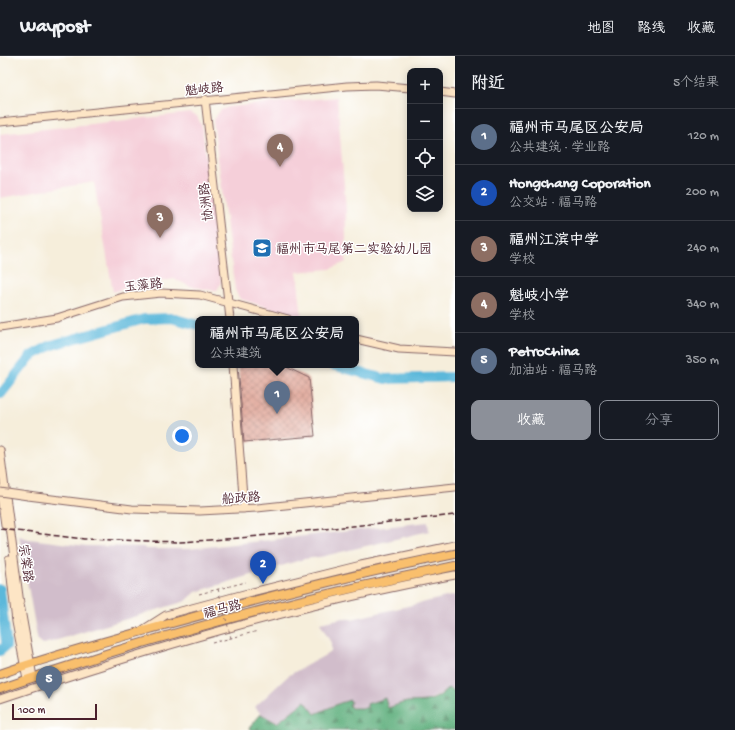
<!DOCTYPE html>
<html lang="zh">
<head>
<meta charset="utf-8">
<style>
	:root { --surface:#171b24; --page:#242831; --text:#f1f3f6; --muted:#9ea1a6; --line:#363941; --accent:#8c9099 }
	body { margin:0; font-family:"Gochi Hand","LXGW WenKai TC",sans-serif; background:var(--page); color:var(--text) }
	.controls { position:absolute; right:12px; top:12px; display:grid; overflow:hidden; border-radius:8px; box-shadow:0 2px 10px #0003 }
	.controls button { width:36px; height:36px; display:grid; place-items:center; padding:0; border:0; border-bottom:1px solid var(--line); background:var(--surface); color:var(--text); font:20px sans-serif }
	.scale { position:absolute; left:12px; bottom:10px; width:85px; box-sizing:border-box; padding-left:4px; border:2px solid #4a1f2b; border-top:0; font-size:11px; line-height:14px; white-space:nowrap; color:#4a1f2b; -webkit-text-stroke:3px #fff; paint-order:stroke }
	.you { position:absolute; left:182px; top:380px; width:14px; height:14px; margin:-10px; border:3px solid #fff; border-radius:50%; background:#1a73e8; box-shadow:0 0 0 6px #1a73e833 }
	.badge { display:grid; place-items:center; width:26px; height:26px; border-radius:50%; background:var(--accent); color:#fff; font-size:13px; font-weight:700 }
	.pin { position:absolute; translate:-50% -33px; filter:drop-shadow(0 1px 2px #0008) }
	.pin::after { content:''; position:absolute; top:21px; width:14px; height:12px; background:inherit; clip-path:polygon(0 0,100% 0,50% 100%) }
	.popup { position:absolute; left:195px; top:260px; width:164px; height:52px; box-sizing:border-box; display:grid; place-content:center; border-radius:8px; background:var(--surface); filter:drop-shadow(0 1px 3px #0005); font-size:13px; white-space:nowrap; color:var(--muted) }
	.popup b { font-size:15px; color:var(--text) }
	.popup::after { content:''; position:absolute; left:50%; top:100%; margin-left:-8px; border:8px solid transparent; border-top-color:var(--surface) }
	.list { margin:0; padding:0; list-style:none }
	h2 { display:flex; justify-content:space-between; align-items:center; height:52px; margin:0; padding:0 16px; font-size:17px }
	h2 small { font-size:13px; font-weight:400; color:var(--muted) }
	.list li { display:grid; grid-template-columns:26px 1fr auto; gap:12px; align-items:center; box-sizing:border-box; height:56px; padding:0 16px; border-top:1px solid var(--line) }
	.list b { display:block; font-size:15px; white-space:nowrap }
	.list p { margin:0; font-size:13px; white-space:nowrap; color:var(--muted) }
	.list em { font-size:13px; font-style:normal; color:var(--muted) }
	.actions { display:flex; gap:8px; padding:12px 16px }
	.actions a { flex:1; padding:9px 0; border:1px solid var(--accent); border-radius:8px; text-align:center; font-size:14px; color:var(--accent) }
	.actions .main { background:var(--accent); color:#fff }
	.icon { flex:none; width:22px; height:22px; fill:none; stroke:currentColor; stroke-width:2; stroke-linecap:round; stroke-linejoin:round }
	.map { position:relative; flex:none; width:455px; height:674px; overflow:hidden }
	header { display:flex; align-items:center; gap:24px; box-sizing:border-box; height:56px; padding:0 20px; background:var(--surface); border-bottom:1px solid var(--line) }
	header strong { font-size:19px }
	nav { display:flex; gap:22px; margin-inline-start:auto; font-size:14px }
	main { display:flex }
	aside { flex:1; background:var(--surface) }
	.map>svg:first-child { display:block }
	.built { fill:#f5cfd9 }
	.industrial { fill:#d1bdcb }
	.forest { fill:url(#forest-firs); stroke:#536652 }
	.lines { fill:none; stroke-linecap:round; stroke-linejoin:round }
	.river { stroke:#5cb8da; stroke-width:10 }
	.building { fill:url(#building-cross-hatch) }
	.secondary-casing { stroke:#866769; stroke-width:9 }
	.primary-casing { stroke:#866769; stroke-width:10 }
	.path { stroke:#866769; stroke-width:1; stroke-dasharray:3 3; stroke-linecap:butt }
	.secondary { stroke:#fde5c5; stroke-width:7 }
	.primary { stroke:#f9bf6d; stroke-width:8 }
	.rail { stroke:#4a1f2b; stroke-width:1.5; stroke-dasharray:6 3; stroke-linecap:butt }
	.secondary-bridge-casing { stroke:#866769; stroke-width:9; stroke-linecap:butt }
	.path-bridge { stroke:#866769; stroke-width:1; stroke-dasharray:3 3; stroke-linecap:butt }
	.secondary-bridge { stroke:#fde5c5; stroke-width:7 }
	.labels { text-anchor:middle; stroke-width:3; stroke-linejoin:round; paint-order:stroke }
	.street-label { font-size:13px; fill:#4a1f2b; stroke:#fff }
	.poi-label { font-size:13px; fill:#4a1f2b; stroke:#fff; text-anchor:start }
</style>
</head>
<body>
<header>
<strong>Waypost</strong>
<nav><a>地图</a><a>路线</a><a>收藏</a></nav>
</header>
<main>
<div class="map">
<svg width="455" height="674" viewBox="0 0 455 674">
	<defs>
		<pattern id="forest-firs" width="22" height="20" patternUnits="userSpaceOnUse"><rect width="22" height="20" fill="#5cad7a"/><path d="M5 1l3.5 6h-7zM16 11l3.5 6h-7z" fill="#4e8c64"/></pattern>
		<pattern id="building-cross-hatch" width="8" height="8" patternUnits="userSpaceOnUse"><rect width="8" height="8" fill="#dea091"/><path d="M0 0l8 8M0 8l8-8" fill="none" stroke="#b68277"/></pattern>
	</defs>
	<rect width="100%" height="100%" fill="#fff"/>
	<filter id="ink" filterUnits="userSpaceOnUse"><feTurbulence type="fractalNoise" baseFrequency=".025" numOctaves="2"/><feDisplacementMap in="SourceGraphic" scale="8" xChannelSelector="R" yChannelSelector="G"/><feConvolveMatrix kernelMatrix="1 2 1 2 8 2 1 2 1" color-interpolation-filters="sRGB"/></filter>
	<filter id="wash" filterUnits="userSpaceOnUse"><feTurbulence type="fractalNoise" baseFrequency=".012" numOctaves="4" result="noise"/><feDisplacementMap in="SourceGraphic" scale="16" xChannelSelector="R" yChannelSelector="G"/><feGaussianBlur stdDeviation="0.9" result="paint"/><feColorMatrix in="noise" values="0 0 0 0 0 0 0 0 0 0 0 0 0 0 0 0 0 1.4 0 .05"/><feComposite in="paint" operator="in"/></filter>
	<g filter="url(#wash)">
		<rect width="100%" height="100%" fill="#f6eedb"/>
		<path class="built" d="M337,41l9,113v52l-16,7 -33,3 5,46 -62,-19 -5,-9 -22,-170 8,-10 8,-3z
			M190,57l7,3 5,10 19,156 -3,7 -3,2 -25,-5 -16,-7 -46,8 -15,5 -19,-110 -94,16v-64z"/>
		<path class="industrial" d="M428,466l1,9 -109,26 -16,2 -108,33 -10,9 -142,43 -6,-2 -19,-106 10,3 58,7 57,1 1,2h44z
			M455,539v96l-7,-3 -9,7 -10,5 -15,4 -7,-2 -19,6 -31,1 -17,-6 -25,11 -10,-13 -28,22 -16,-9 -6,-7 34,-32 42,-23v-9l-11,-20 23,-5 9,1z"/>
		<path class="forest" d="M448,632l7,3v39h-205l-1,-2 12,-14 16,9 28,-22 10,13 25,-11 10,-3 1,2 -2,3 2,3h16v-4l18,-6 3,10c6,-2 13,-5 19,-6 18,-1 27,1 41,-14z"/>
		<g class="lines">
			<path class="river" d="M332,309l53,14 70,-2
				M1,338l30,-38 21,-11 92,-26 27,-1 27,7
				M0,533l6,52v5l-6,5"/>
		</g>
		<g id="blocks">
			<path class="building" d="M238,309h44l27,13 6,58 -71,6z"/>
		</g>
	</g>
	<g filter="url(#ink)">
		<use href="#blocks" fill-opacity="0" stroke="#866769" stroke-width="1"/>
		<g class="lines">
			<defs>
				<path id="secondary" d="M440,36l15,2
					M205,43l25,220
					M0,66l347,-36 29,-1 34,3
					M0,271l57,-9 66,-21 38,-4 39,2 88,24
					M356,283l43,10 56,3
					M233,309l11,144
					M0,394l20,154 13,73
					M0,433l5,36
					M28,440l104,13 68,2 57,-3 198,-21
					M9,503l7,63 11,57
					M144,573l22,-14 78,-21 117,-29 94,-20
					M0,643c149,-50 300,-95 455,-124"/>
				<path id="primary" d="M0,618c56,-20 114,-35 172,-51 93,-26 187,-50 283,-69
					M0,633c36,-13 73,-24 109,-36 114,-35 229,-63 346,-87"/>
			</defs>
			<use href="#secondary" class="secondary-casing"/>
			<use href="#primary" class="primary-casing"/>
			<path class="path" d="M199,538l47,-12
				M212,587l46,-12"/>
			<use href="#secondary" class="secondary"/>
			<use href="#primary" class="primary"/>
			<path class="rail" d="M0,473l84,10 96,3 60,-4 215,-23"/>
			<defs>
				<path id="secondary-bridge" d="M0,436l28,4"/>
			</defs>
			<use href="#secondary-bridge" class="secondary-bridge-casing"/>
			<path class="path-bridge" d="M218,533l13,49"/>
			<use href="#secondary-bridge" class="secondary-bridge"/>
		</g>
	</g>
	<defs>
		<symbol id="school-square" viewBox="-11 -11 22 22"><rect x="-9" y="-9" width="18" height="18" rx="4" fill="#1f6fb2" stroke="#fff"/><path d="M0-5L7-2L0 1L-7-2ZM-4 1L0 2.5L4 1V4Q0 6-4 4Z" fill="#fff"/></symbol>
	</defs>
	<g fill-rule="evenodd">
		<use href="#school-square" x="251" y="181" width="22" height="22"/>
	</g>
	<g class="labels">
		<g class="street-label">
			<text transform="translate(204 32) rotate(-6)" y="5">魁岐路</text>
			<text transform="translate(205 146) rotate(-97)" y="5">协洲路</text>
			<text transform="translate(143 228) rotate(-6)" y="5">玉藻路</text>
			<text transform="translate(241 441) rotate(-4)" y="5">船政路</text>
			<text transform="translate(27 507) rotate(82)" y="5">宗棠路</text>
			<text transform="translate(222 552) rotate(-15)" y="5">福马路</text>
		</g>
		<g class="poi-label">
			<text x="276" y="197">福州市马尾第二实验幼儿园</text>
		</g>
	</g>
</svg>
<div class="controls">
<button>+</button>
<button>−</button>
<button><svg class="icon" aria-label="locate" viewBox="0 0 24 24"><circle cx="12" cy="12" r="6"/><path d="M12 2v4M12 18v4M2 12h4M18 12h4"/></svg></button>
<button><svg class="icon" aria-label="layers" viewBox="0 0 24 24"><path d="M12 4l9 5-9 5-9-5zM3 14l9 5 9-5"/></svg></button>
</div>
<div class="scale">100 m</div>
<div class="you"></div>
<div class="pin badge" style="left:277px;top:358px;background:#5c6f8a">1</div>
<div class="popup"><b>福州市马尾区公安局</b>公共建筑</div>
<div class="pin badge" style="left:263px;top:528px;background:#1a4fb4">2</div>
<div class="pin badge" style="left:160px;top:182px;background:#8d6e63">3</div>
<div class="pin badge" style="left:280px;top:111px;background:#8d6e63">4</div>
<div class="pin badge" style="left:49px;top:643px;background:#5c6f8a">5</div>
</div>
<aside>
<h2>附近<small>5个结果</small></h2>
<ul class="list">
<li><span class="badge" style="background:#5c6f8a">1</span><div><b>福州市马尾区公安局</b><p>公共建筑 · 学业路</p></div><em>120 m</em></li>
<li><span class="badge" style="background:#1a4fb4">2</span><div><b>Hongchang Coporation</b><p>公交站 · 福马路</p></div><em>200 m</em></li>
<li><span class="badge" style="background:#8d6e63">3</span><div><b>福州江滨中学</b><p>学校</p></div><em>240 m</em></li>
<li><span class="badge" style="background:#8d6e63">4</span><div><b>魁岐小学</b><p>学校</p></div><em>340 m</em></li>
<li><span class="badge" style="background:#5c6f8a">5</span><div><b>PetroChina</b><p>加油站 · 福马路</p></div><em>350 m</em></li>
</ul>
<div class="actions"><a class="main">收藏</a><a>分享</a></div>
</aside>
</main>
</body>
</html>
